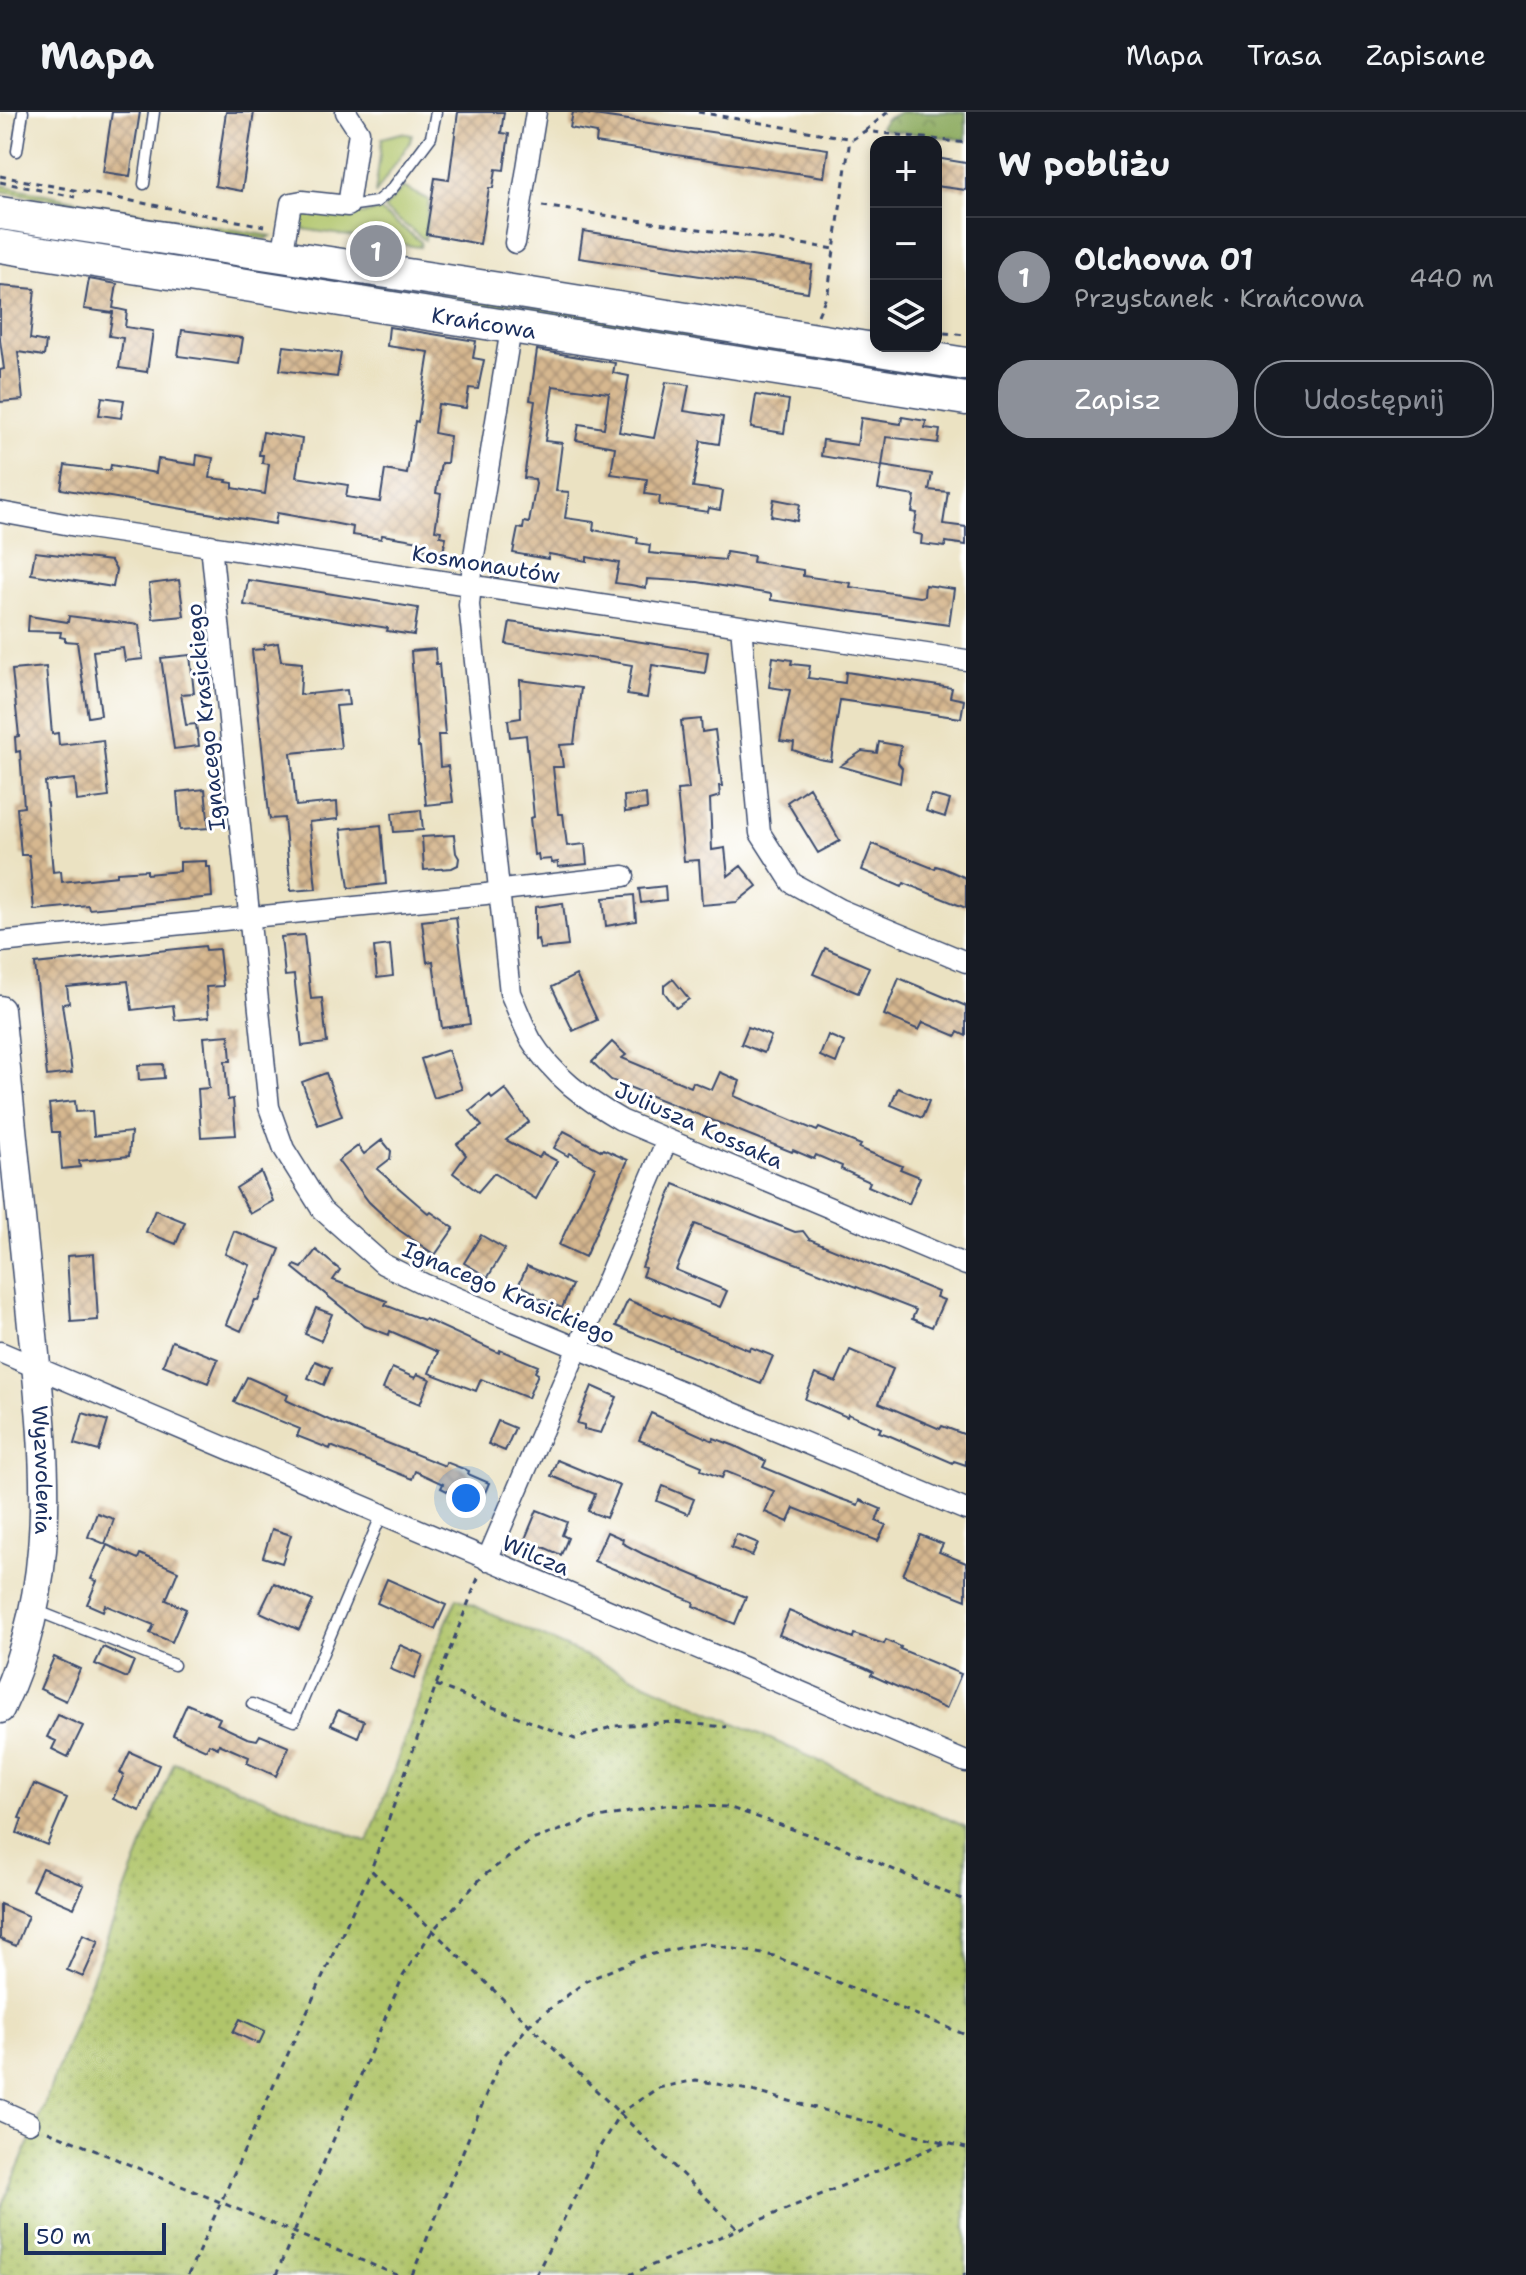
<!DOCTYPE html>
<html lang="pl">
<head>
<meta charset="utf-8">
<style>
	:root { --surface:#171b24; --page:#20242c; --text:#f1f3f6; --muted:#9ea1a6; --line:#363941; --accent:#8c9099 }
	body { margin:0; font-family:"Shantell Sans",sans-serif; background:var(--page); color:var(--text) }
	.controls { position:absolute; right:24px; top:24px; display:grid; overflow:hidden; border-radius:16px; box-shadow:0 4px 12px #0003 }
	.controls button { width:72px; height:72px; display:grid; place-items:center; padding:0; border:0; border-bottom:2px solid var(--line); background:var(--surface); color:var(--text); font:40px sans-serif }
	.scale { position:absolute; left:24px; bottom:20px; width:142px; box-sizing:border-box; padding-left:8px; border:4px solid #1b2f5e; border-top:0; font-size:22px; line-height:28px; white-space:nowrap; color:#1b2f5e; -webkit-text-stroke:6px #fff; paint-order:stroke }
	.you { position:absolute; left:466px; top:1386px; width:28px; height:28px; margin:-20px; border:6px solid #fff; border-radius:50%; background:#1a73e8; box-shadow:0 0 0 12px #1a73e833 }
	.badge { display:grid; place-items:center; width:52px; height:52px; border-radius:50%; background:var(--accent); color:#fff; font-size:26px; font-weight:700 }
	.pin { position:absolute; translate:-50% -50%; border:4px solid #fff; box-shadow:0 2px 8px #0006 }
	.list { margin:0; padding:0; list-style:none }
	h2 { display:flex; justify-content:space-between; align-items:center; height:104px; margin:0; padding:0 32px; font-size:34px }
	h2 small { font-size:26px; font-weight:400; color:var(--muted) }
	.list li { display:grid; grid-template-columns:52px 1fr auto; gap:24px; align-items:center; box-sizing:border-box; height:120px; padding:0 32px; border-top:2px solid var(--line) }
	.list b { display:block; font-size:30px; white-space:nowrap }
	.list p { margin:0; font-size:26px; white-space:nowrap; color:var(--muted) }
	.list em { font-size:26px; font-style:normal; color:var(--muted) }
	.actions { display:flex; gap:16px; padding:24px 32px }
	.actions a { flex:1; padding:18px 0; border:2px solid var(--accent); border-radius:32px; text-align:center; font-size:28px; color:var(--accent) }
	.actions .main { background:var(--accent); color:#fff }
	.icon { flex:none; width:44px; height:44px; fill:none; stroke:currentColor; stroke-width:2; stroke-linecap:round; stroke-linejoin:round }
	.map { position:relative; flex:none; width:966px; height:2163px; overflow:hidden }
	header { display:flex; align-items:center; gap:48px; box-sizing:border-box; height:112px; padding:0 40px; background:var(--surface); border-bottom:2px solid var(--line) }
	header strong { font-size:38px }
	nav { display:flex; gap:44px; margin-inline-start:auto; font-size:28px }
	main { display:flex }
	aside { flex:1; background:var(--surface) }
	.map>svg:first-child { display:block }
	.grass { fill:#b0c56a; stroke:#667a64; stroke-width:2 }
	.forest { fill:url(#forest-crowns); stroke:#546c5e; stroke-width:2 }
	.park { fill:url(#park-dots); stroke:#667a64; stroke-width:2 }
	.building { fill:url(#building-cross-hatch) }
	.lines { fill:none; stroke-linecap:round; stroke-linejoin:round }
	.lane-casing { stroke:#3a4a6d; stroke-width:13 }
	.street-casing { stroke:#3a4a6d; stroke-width:23 }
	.secondary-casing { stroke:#3a4a6d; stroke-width:31 }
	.primary-casing { stroke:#3a4a6d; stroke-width:35 }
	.path { stroke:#3a4a6d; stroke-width:3; stroke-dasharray:6 6; stroke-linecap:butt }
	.lane { stroke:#fff; stroke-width:10 }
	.street { stroke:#fff; stroke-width:20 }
	.secondary { stroke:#fff; stroke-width:28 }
	.primary { stroke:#fff; stroke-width:32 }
	.labels { text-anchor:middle; stroke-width:6; stroke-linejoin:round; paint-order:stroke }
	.street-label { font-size:22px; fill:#1b2f5e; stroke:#fff }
</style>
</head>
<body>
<header>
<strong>Mapa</strong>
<nav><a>Mapa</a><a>Trasa</a><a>Zapisane</a></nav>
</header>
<main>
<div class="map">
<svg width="966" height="2163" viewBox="0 0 966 2163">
	<defs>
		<pattern id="forest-crowns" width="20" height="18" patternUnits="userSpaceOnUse" patternTransform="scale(2)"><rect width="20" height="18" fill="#8caa5e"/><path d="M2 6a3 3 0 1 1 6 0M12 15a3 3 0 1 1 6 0" fill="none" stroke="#728b51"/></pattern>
		<pattern id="park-dots" width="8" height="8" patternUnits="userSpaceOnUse" patternTransform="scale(2)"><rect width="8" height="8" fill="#b0c56a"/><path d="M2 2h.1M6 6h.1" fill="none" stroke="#8ea05a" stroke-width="1.8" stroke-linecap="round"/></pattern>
		<pattern id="building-cross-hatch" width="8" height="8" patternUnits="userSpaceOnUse" patternTransform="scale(2)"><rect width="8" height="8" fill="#d6b78f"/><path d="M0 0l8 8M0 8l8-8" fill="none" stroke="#ad9578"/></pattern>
	</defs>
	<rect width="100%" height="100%" fill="#fff"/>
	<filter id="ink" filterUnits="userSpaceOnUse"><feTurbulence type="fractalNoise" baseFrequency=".0125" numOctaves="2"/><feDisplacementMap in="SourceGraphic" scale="16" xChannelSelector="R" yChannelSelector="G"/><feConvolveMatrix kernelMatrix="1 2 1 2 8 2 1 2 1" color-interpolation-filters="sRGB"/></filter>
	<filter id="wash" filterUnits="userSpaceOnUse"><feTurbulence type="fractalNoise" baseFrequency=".006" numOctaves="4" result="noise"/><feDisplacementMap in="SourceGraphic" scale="32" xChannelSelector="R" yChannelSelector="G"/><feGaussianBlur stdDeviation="1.8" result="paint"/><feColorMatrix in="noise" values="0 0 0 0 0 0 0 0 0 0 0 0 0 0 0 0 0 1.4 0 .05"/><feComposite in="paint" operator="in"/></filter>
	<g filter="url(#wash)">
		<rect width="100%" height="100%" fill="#ebe2c2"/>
		<path class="grass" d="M401,21l11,2 -2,7 -35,52 7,-56z
			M0,73l165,33 106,18 -5,3 -64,-7 -125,-29 -77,-12z
			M403,75l26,13 -4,40 -41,-31z
			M299,98l66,4 14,-4 42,32 -1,5 -124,-19z
			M194,149l56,2 716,110v13z"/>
		<path class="forest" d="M900,0h66v28l-81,-10 -5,-3 6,-8z"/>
		<path class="park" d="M457,1486l509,229v448h-966v-65l36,-84 138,-364 194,80 54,-151 3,-20z"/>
		<g id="blocks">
			<path class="building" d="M112,0h28l-10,64 -27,-4z
				M226,0h28l-12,79 -27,-5z
				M458,0h46l-3,21 8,1 -5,36 -8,-1 -3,19h-4l-9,56 -54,-10 9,-56 14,2z
				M573,0l255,37 -4,28 -228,-34 1,-10 -27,-5z
				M936,46l30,5v27l-30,-4z
				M583,119l229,34 -4,27 -229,-34z
				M89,167l28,5 -4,24 14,3 -2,16 28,4 -6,41 -28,-4 4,-30 -14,-2 4,-25v2l-29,-4z
				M0,174l35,3 -5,50 16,3 -2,14 -26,-4 5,48 -23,2v-32l4,-1 -4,-29z
				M389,215l87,14 -3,17 11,2 -6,29 -9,-1 -3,20 -28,-4 -4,29 16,3 -3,27h-6l-5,30 5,1 -6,36 6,1 -1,5 6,1 -3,15 -24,-4 1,-7 -38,-6 -1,4 -29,-4 1,-8 -36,-7 -40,-7 -2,11 -214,-35 4,-24 38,5h7l1,-5 45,8 2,-14 38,6 1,-10 16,3 -3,20 17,2 -1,2 7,1v5l32,6 4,-30 -7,-1 1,-8h-4l4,-23 39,7 -6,38 52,8 -2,12 34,5 5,-32 22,4 8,-53 3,1 11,-70 -42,-6z
				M182,218l61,8 -4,26 -61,-8z
				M284,234l57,7 -4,24 -57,-7z
				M537,238l78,13 -2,10 16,3 -10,56 35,6 12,-56 23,3 -5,26 39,6 -4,27 -18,-3 -8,46 30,4 -3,19 -11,-2 -1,4 -49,-7 1,-9 -15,-2 2,-15 -36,-5 4,-27 -39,-7 3,-16 25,4 5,-35 -56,-7 -8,55 17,2 -6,48 13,1 -4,26 29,4 -1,8 45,8 -1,5 13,2 -1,8 76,7 1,-8 13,2 15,2 -1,6 50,8v6l48,7 -1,4 70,10 4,-1 1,-11 29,4 -5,36 -178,-25v-6l-73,-12 -51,-3 -1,9 -15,-3 -16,-2 4,-20 -32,-6v4l-38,-7 -1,5 -35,-6 5,-25 5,1 1,-7 5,1 7,-39 -1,-5 -11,-1 11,-77 -5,-1z
				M756,283l33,5 -5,33 -33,-5z
				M102,285l22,3 -3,18 -22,-3z
				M902,305l24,4 -1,7 15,2 -2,13 -52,-6 -4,29 -61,-10 2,-16 34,5 4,-27 40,6z
				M882,354l50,8 -3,16 19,2 -5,32 23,3v18l-20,-3 -1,5 -24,-3 1,-9 -9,-2 4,-20 -5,-1 3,-16 -37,-6z
				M774,387l26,5 -3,17 -26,-5z
				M35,440l76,9 5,9 -3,17 -82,-13z
				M179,468l5,36 -31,3 -4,-35z
				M248,468l170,28 -4,27 -27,-4 1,-3 -144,-23z
				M29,504l39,6 1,-6 70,9 4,34 -18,2 -2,-13 -30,3 8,64 -13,2 -11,-75 -12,-1v-3l-5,-1 1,-5 -33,-1z
				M510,510l198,30 -3,21 -53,-8 -5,33 -20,-3 5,-30 -126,-21z
				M278,531l3,18 21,2 -2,32 47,-5 2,15 -13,1 5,42 -50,5 5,53 41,-4 1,17 -29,3 7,67 -25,2 -7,-73 -14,1 -1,-5 -17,-164 12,-1v-4z
				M435,537l1,15h3l6,71h-7l2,32 8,-1 5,36 -27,3 -6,-58h-2l-7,-96z
				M190,543l4,38 -13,1 5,31 10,-1 3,22 -25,3 -13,-91z
				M773,545l19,3 -1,4 19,2 -2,12 37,5 1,-11 106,16 -2,9 14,3 -3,18 -121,-18 -9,61 -12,-2 -26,-9 1,-7 -14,-2 10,-51 -21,-3z
				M46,555l6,67 6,-1 1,12 44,-5 6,57 -32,4 -2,-22 -30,3 8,90 8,-1 1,11 55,-6v-4l30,-2v4l33,-3v-9l26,-1v6h4l2,30 -123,12 -1,-4 -54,5 -5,-55h-8l-4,-47 7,-1 -4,-56 -4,1 -1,-15 4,-1 -7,-66z
				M520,568l61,8 -7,56 -14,1 3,22h-10l5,47h5l4,32 18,-2 2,20 -29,3v-5l-6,1 -1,-4 -12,1 -1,-6 -4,1 -4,-37 4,-1 -8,-82 -16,2 -2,-17 13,-2z
				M701,607l1,13 13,-2 7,56h-3l1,10 -10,3 2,51 13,-2 3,28 13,-10 16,20 -20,16 -35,3 -3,-45 -15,1 -7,-71 12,-1 -8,-68z
				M879,630l22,4 -3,17 4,5 -2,15 -60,-17 22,-15 15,2z
				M809,675l31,54 -22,12 -31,-51z
				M205,677l4,39 -29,2 -3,-38z
				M646,682l1,15 -22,3 -1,-16z
				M931,683l19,5 -5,17 -19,-6z
				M421,698l2,20 -29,2 -2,-19z
				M381,713l5,59 -37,4 -8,-59z
				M454,723l2,18 3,5 -1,7 -6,3 -28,2 -2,-33z
				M872,732l63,25 1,-3 7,2 23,10v30l-62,-25 -2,4 -40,-17z
				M665,774l1,14 -25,3 -2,-14z
				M634,783l2,26 -30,5 -3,-28z
				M563,791l5,43 -28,3 -2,-10 -3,1v-33z
				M456,805l14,107 -28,4 -9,-67 -6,1 -5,-41z
				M304,823l7,64 11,-1 5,45 -25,3 -8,-71 -9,1 -4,-39z
				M390,833l3,31 -16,2 -3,-31z
				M205,834l1,4 13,-1 4,37 -17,1 3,30 -34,3 -2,-15 -41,5 -4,-29 -61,6 2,16 -7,1 10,69 -25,3 -12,-112z
				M825,836l44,19 -11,26 -45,-19z
				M576,863l21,45 -24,11 -21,-44z
				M899,866l67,28v30l-8,-4 -2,4 -33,-14 -4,8 -35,-15z
				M673,867l16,20 -13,9 -12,-16v-6z
				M748,915l23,9 -7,17 -23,-9z
				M229,923l2,26h-6l3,39 5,-1 3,36 -35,2 -3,-48 11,-1 -5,-51z
				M828,923l16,7 -8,21 -16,-7z
				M612,930l14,13 -4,3 69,29 2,-5 19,8 8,-18 20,9 -6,15 83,35 2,-3 42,17 -2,3 43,18 -2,3 20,8 -11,27 -41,-18 2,-4 -29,-13 1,-3 -26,-11 -2,4 -21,-9 -1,2 -181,-72 -19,-18z
				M448,938l14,39 -28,9 -13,-39z
				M163,952l1,14 -25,2 -1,-15z
				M326,961l16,43 -24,9 -16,-43z
				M898,976l31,13 -7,17 -31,-13z
				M505,977l24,33 -23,18 33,18 3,-5 15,8 -21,38 -42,-26 -16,19 -25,-19 13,-18 -9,-11 25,-18 -12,-15 20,-16 2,4z
				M75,989l1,11 16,-1 2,25 37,-4 -2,24 -50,5 1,6 -18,2 -3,-37h-7l-3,-28z
				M564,1019l38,20 1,-2 25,11 -43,97 -26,-12 36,-77 -25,-15 -2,3 -14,-8z
				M382,1028l9,11 -1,8 -13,10 52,45 2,-2 23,16 -19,27 -36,-25 -30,-28 -31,-41 20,-15 6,8z
				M261,1060l12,29 -23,13 -14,-26z
				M674,1072l121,48 8,-1 6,8 129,53 -2,5 8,3 -12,27 -20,-8 4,-9 -221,-86 -19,46 51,21 -7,16 -78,-31 3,-8 -3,-1z
				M155,1098l30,12 -9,22 -30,-12z
				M234,1119l46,18 -21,52 -4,-1 -14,31 -15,-7 24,-59 -25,-11z
				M481,1123l24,14 -17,28 -24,-14z
				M316,1138l24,20 -7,10 54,21 -2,4 39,15 1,-1 74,34 1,-3 38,16 -3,6 3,2 -10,24 -47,-19 -5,12 -47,-18 9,-21 -48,-21 -1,4 -24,-9 -72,-58 2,-3 7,3z
				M94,1142l4,66 -27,2 -4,-66z
				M527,1154l45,19 -10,23 -28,-12 1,-3 -16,-9z
				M628,1188l121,50 1,-3 23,9 -12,28 -145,-58z
				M316,1196l16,6 -11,27 -16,-7z
				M172,1229l46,18 -10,24 -45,-18z
				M850,1238l43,19 -14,34 61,26 2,-3 24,9v30l-12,-4 -1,2 -65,-28 -9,-3 2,-4 -33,-14 -1,3 -42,-18 10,-25 21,8z
				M315,1249l16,7 -7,17 -16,-7z
				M392,1256l23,10 2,-4 13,5 -10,25 -37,-15z
				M247,1265l41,18 -2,5 43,20 116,46 1,-4 23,9 -1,3 21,9 -10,24 -38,-19 2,-4 -28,-13 -3,8 -81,-33 -1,3 -33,-13 3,-7 -66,-27z
				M592,1274l25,11 -16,36 -17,-4v-4l-7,-2z
				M83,1301l25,8 -9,30 -25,-7z
				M651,1301l62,28 1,-3 21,8 31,15 -3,6 75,31 20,7 2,-5 21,9 -5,12 10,4 -8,16 -84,-33 -6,14 -23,-10 9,-21 -49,-20 -3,7 -21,-8 1,-4 -63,-26z
				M498,1309l17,7 -10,23 -17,-7z
				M557,1348l63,26 -14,32 -18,-7 7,-17 -44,-18z
				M663,1374l31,13 -6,15 -31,-13z
				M537,1398l30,12 -5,13 6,3 -7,17 -36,-16z
				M97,1401l17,6 -9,25 -17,-7z
				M272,1417l19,6 -9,28 -19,-6z
				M607,1420l16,7 -1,4 21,11 103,43 -11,27 -42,-18 1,-4 -100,-41z
				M736,1422l22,9 -6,13 -21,-8z
				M920,1423l23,9 -4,8 27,11v37l-63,-25z
				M107,1433l31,14 2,-5 38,17 -12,29 20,9 -14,33 -22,-9 4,-8 -49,-20 -2,6 -16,-7 10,-23 -6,-2z
				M387,1467l59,26 -11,24 -58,-26z
				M274,1471l39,18 -14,29 -39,-18z
				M789,1499l64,27 1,-4 30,10 2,-4 15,7 -1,2 61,25 -15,35 -75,-34 2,-3 -8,-4 -86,-33z
				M400,1533l23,10 -9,24 -24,-10z
				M103,1535l31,14 -7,17 -32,-14z
				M54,1545l26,12 -14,32 -26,-12z
				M187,1592l33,14 -3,6 30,14 10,2 3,-5 29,12 -13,29 -29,-13 2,-6 -30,-13 -1,4 -9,-4 -3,6 -33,-15z
				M338,1598l26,11 -6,16 -27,-12z
				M58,1603l25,11 -15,31 -16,-8 4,-8 -9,-4z
				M130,1640l29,13 -19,46 -27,-12 11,-24 -4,-2z
				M34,1672l33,14 -20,47 -30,-12 5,-14 -3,-1z
				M42,1756l42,17 -10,23 -42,-18z
				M0,1792l28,12 -12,30 -16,-7z
				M83,1822l16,7 -16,36 -16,-7z
				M240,1907l25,12 -6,13 -26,-12z"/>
		</g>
	</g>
	<g filter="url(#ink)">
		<use href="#blocks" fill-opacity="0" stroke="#3a4a6d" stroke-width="2"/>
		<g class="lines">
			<defs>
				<path id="lane" d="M17,39l6,-39
					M144,72l10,-72
					M348,94l28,-4 16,-13 39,-52 5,-25
					M35,1498l139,55
					M252,1592l42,17 87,-205"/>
				<path id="street" d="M515,131l21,-131
					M282,145l9,-54 11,-2 46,5 11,-74 -13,-20
					M509,229l-36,221 -4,43 41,388c7,15 13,32 21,47 22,36 54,59 90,80l345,145
					M0,400l76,14 890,134
					M211,433l58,562 15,42 38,61 61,54 41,20 542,226
					M741,514l19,207 32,50 47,26 127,53
					M0,830l486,-48 25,-5 113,-13
					M0,1240l966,410
					M487,1448l180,-420
					M0,1998l29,13"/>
				<g id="secondary">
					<path id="s1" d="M0,898c10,95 19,191 29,286 14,142 36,279 -29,413"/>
				</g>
				<g id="primary">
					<path d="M0,101l506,77 460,74"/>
					<path id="s2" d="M0,134l966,153"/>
				</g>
			</defs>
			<use href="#lane" class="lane-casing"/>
			<use href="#street" class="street-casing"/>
			<use href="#secondary" class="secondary-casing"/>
			<use href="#primary" class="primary-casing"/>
			<path class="path" d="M698,0l155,27 12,-8 101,12
				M865,19l23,-19
				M0,64l264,50
				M0,70l75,15
				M542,94l293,43
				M818,203l10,-23 22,-153
				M944,221l22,2
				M478,1466l-42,107 -65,185 368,360
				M436,1573l139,54 39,-13 58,-4 54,5
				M48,2019l349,144
				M188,2163l183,-405
				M276,2163l127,-299 30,-46 50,-54 49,-36 57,-20 76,-15 63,2 102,35 136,59
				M412,2163l89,-216 29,-35 56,-43 58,-25 58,-13 72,13 192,79
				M536,2163l62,-125 22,-37 38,-25 38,-8 52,10 218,58
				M629,2163l315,-132
				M963,2163l3,-1"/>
			<use href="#lane" class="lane"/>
			<use href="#street" class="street"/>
			<use href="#secondary" class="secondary"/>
			<use href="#primary" class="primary"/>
		</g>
	</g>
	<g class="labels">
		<g class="street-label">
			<text dy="8" stroke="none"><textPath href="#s2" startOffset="490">Krańcowa</textPath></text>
			<text transform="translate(486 452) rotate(9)" y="8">Kosmonautów</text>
			<text transform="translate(205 605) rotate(-96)" y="8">Ignacego Krasickiego</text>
			<text transform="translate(699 1013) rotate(24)" y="8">Juliusza Kossaka</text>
			<text transform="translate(509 1180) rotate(23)" y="8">Ignacego Krasickiego</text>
			<text dy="8" stroke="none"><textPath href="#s1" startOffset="462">Wyzwolenia</textPath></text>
			<text transform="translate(536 1443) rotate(23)" y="8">Wilcza</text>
		</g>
	</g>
</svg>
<div class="controls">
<button>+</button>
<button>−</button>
<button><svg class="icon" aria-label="layers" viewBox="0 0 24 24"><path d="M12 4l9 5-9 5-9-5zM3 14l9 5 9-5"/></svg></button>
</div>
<div class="scale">50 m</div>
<div class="you"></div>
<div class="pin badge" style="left:376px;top:139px">1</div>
</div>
<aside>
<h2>W pobliżu<small></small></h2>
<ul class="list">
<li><span class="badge">1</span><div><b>Olchowa 01</b><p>Przystanek · Krańcowa</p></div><em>440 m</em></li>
</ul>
<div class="actions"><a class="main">Zapisz</a><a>Udostępnij</a></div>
</aside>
</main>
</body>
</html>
